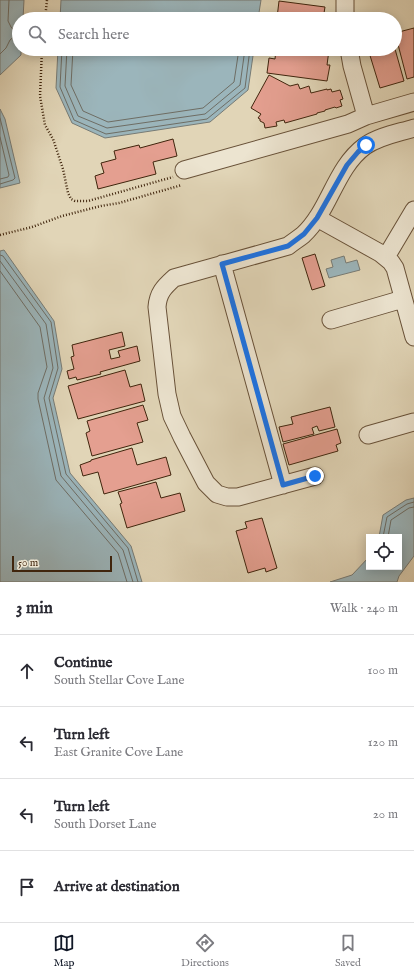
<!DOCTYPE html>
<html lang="en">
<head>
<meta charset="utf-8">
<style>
	:root { --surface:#fff; --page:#f2f2f3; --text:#2b2b33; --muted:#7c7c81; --line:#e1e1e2; --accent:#111827 }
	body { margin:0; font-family:"IM FELL English",serif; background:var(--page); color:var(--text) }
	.controls { position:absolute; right:12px; bottom:12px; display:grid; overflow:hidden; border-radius:0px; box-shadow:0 2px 10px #0003 }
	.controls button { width:36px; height:36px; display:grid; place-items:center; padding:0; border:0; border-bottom:1px solid var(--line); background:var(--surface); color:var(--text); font:20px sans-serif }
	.scale { position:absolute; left:12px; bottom:10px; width:100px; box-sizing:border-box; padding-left:4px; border:2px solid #40250d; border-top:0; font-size:11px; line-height:14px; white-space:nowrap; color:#40250d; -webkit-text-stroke:3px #ece4d0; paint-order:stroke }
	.stop { position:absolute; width:12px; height:12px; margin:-9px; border:3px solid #1a73e8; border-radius:50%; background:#fff }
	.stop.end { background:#1a73e8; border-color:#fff; box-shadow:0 1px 4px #0008 }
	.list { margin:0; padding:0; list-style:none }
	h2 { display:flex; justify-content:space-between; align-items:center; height:52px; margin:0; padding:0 16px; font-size:17px }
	h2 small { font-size:13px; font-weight:400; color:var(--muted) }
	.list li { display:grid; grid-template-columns:26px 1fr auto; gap:12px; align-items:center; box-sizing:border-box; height:72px; padding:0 16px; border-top:1px solid var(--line) }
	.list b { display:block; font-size:15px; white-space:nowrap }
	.list p { margin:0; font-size:13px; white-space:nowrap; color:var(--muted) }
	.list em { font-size:13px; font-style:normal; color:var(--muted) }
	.icon { flex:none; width:22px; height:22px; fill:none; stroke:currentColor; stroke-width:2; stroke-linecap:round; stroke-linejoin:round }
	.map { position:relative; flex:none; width:414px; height:582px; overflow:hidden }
	.search { position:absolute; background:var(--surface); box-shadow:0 2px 10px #0003; left:12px; right:12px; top:12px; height:44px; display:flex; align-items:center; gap:10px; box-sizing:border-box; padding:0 14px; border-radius:22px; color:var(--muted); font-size:15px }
	.sheet { height:340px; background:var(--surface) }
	nav { display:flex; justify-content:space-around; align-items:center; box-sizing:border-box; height:56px; border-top:1px solid var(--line); background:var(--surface); font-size:11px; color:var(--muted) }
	nav a { display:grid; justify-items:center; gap:2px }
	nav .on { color:var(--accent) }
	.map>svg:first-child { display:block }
	.water { fill:#9bb5bb; stroke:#777b75 }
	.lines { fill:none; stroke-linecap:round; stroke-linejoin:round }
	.shore { stroke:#6e6d64; stroke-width:1 }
	.building { fill:#e49f90; stroke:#40250d }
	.minor-casing { stroke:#685138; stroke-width:19 }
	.path { stroke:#40250d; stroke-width:2.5; stroke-dasharray:1 2; stroke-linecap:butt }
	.minor { stroke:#ece4d0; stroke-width:17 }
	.route { stroke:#1a73e8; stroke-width:5 }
</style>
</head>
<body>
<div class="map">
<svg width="414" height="582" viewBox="0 0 414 582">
	<rect width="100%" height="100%" fill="#e1d5b7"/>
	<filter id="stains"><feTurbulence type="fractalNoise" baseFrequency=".005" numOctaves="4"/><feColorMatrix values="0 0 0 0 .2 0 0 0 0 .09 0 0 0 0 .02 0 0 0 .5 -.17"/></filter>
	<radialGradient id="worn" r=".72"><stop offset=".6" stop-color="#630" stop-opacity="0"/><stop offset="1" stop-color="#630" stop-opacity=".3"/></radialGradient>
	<path class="water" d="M0,0h24l-1,19h-4v30h2v6l-21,20z
		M61,0h200l-3,19h-198z
		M58,49h196l-6,41 -38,32 -105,16 -33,-15 -16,-35z
		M0,109l5,10 15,64 -20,5z
		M4,250l50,71 8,48 -9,29 17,75 61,73 11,36h-142v-331z
		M344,256l2,7 11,-3 3,10 -31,8 -3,-9 7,-2 -2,-7z
		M414,498v58l-15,20 -2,6h-67l22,-7 17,-18v10h30v-30h-20l4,-22 23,-15z"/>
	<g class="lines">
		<path class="shore" d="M62,49l-2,38 14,33 32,14 101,-15 38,-31 5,-39
			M67,49l-2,37 13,30 29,12 98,-14 35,-29 5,-36
			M73,49l-2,36 12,26 25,11 95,-14 31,-26 5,-33
			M0,54l6,-6 4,-8 7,-6 -6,-7 -3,-6 1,-21
			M0,118l15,60 -2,2 -13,4
			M0,137l9,38 -1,2 -8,2
			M0,255l3,1 48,66 7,46 -9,30 17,76 62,74 10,34
			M0,261l46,63 7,44 -9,30 17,78 62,74 10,32
			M0,271l40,56 7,40 -9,26v6l18,81 62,73 9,29
			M383,537l4,-20 20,-13 7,-2
			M388,537l3,-17 18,-12 5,-1"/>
	</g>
	<path class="building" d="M279,1l46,6 -2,12h-43l-3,-1z
		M414,28v49l-7,2 -12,-46z
		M276,49l53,1 -2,15h3l-3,16 -60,-8 2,-15 6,1z
		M368,49h27l9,32 -24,7z
		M269,75l21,11 8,-2 2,5 9,-3 2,7 16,-4v1l4,-1 1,3 8,-2 3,9 -3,1 2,6 -6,2 -1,-1 -10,3v1l-8,2v1l-32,9 -1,-3 -8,2 1,4 -12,2 -1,-5 -4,-2v-2l-2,-1 3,-4 -10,-6z
		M173,139l4,17 -24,6 3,12 -58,15 -3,-13 9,-3 -3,-10 15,-4 -2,-8 25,-6 1,3z
		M315,254l10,32 -13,4 -10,-32z
		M122,332l3,14 -16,4 2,9 9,-2 -2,-6 19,-5 3,15 -40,11 1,2 -24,6 -1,-3 -7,2 -2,-8 7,-2 -3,-12 3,-1 -2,-11z
		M125,370l5,17 11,-3 4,17 -67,18 -10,-33z
		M143,405l5,15 -11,3 6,19 -51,14 -6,-23 4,-2 -3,-10z
		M330,407l5,20 -16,4 -2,-5 -5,2 2,6 -31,8 -4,-15 14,-3 -2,-7z
		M337,429l4,14 -5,2 2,6 -49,14 -6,-21z
		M132,448l5,17 29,-8 5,18 -67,19 -6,-22 -15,4 -3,-11 11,-4v-1z
		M156,482l5,16 19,-5 5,18 -58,17 -7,-24 2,-1 -4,-11z
		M262,518l15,50 -11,4 -1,-4 -17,5 -12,-42 11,-3 -2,-6z"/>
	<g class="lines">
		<defs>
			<path id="minor" d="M345,19v-19
				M349,49l3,17 14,50
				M184,170l164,-46 18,-8 48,-14
				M317,218l63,35 11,9 4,6 19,69
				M386,257l28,-47
				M222,264l61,221
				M331,320l72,-21
				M368,435l46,-13
				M315,476l-77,21h-11l-10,-3 -11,-11 -24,-46 -10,-21 -5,-22 -10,-87c1,-14 7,-20 17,-29l114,-32c5,-4 10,-7 15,-11 27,-25 32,-67 62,-89 14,-10 33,-13 49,-18"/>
		</defs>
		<use href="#minor" class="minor-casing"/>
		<path class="path" d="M45,19l2,-19
			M42,49l-2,47 5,29 8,14 10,30 5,24 3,6 4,2h13l85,-24
			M0,235l32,-8 30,-11 39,-10 18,-3 63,-18"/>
		<use href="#minor" class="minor"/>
	</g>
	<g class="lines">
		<path class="route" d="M315,476l-32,9 -61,-221 66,-18 16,-12 13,-16 30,-53 11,-13 8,-7"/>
	</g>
	<rect width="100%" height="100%" filter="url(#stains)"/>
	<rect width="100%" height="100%" fill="url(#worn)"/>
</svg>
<div class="controls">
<button><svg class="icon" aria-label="locate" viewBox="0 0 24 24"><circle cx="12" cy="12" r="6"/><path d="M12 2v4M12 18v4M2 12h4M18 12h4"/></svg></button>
</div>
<div class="scale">50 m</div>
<div class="stop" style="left:366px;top:145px"></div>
<div class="stop end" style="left:315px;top:476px"></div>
<div class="search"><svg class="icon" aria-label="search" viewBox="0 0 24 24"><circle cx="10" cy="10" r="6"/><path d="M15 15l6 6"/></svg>Search here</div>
</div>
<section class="sheet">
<h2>3 min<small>Walk · 240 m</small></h2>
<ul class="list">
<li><svg class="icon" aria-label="ahead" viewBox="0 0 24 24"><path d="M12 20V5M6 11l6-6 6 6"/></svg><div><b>Continue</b><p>South Stellar Cove Lane</p></div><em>100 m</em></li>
<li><svg class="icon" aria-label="left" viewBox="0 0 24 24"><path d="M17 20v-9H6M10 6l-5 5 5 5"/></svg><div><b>Turn left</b><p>East Granite Cove Lane</p></div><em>120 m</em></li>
<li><svg class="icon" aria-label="left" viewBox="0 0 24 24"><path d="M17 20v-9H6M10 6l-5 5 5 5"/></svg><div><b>Turn left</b><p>South Dorset Lane</p></div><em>20 m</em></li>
<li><svg class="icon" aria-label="arrive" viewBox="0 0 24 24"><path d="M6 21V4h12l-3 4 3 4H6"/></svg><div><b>Arrive at destination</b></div></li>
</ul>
</section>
<nav>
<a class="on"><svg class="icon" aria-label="map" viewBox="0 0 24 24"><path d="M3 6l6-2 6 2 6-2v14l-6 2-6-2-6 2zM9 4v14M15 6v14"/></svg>Map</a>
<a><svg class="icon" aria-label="directions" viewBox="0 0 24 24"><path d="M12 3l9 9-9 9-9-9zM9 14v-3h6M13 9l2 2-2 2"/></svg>Directions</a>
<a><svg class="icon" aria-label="saved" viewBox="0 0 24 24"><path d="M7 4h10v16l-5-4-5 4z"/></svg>Saved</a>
</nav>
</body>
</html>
